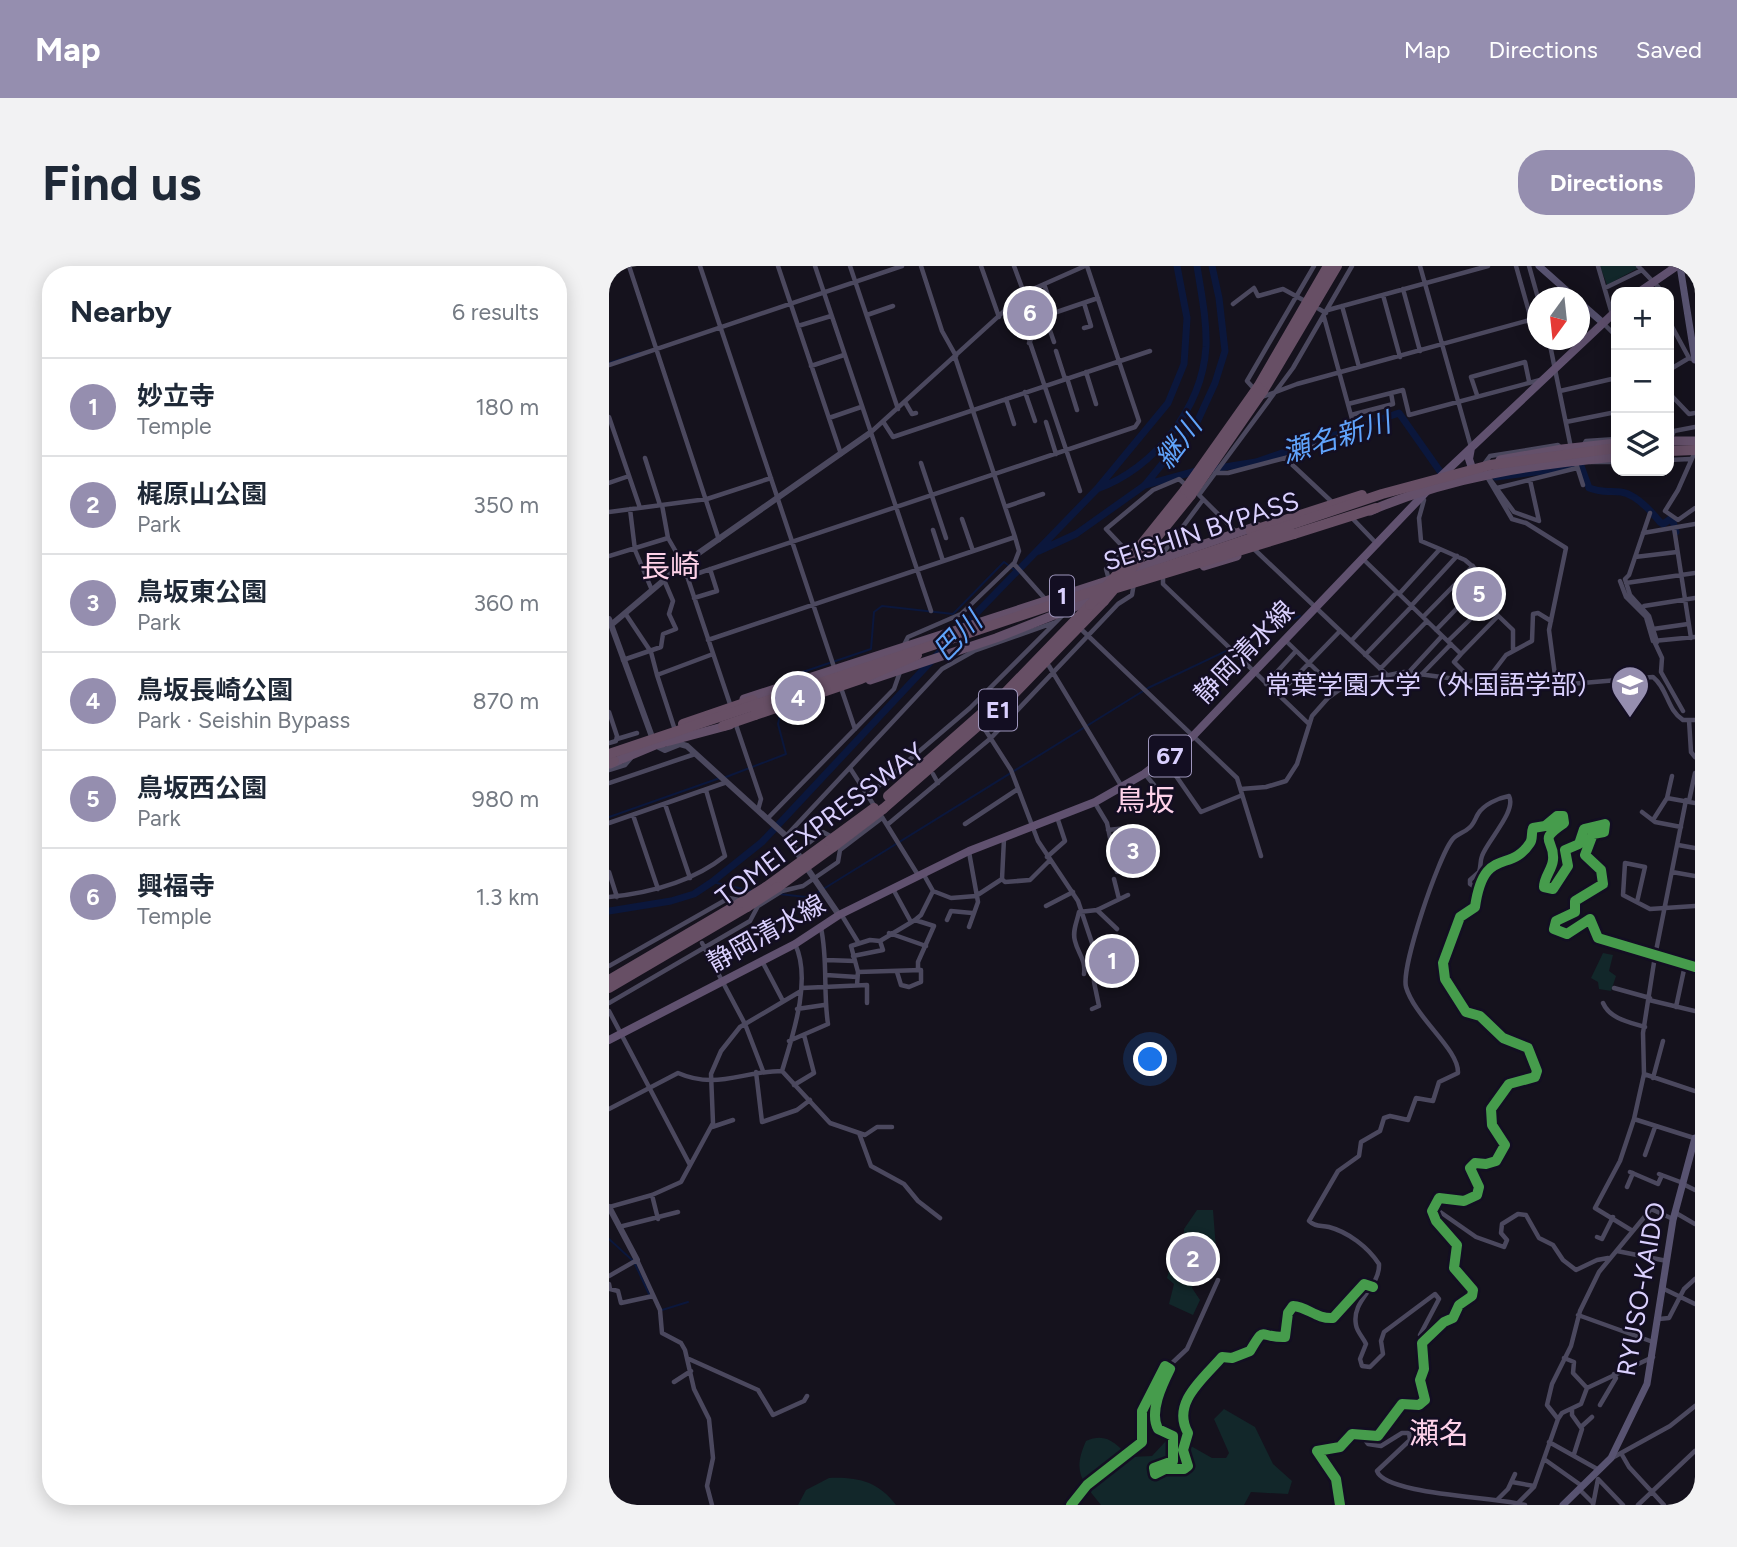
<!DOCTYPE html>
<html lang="en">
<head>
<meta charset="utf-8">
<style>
	:root { --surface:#fff; --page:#f2f2f3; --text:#1f2937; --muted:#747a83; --line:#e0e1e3; --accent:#958eaf }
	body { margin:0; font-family:Figtree,"Noto Sans JP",sans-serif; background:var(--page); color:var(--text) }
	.controls { position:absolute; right:21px; top:21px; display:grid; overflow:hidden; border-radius:14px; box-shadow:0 4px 18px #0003 }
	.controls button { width:63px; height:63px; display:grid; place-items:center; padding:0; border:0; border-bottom:2px solid var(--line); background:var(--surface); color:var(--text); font:35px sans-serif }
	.compass { position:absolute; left:918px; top:21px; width:63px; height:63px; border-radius:50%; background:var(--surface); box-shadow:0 4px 18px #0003; rotate:195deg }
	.you { position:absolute; left:542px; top:794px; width:24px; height:24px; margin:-18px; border:5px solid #fff; border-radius:50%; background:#1a73e8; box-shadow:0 0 0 10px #1a73e833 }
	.badge { display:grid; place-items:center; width:46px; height:46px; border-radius:50%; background:var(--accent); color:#fff; font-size:23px; font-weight:700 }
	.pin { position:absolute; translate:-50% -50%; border:4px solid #fff; box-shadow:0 2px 7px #0006 }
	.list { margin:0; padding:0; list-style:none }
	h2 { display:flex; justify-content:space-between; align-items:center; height:91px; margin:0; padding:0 28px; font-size:30px }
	h2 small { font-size:23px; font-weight:400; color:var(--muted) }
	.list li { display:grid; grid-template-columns:46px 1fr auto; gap:21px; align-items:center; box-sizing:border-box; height:98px; padding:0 28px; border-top:2px solid var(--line) }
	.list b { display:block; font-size:26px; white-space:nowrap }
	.list p { margin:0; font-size:23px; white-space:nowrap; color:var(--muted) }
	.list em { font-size:23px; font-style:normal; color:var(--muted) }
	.icon { flex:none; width:38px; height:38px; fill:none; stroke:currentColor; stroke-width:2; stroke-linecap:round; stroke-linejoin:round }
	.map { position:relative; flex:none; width:1086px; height:1239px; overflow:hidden; border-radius:28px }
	header { display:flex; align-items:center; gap:42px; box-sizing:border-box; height:98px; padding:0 35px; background:var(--accent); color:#fff }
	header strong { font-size:33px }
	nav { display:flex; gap:38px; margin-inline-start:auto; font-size:24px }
	.intro { display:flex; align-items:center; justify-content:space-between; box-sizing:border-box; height:168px; padding:0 42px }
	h1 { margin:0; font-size:49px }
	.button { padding:18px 32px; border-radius:28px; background:var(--accent); color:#fff; font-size:24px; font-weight:700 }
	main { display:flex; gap:42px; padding:0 42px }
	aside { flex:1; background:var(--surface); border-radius:28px; box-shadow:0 4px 18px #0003 }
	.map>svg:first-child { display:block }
	.green { fill:#12272a }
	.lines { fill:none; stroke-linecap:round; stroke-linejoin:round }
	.stream { stroke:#0b173c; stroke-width:2 }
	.river { stroke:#0b173c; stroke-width:7 }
	.minor { stroke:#4b485e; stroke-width:4.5 }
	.tertiary { stroke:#4b485e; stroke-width:6 }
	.secondary { stroke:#585371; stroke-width:7 }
	.primary { stroke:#60516f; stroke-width:8 }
	.trunk { stroke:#64506a; stroke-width:9 }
	.motorway { stroke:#674f65; stroke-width:10 }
	.motorway-bridge { stroke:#674f65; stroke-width:10 }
	.cycleway-casing { stroke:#130e22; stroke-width:15 }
	.cycleway { stroke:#469c4c; stroke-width:10 }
	.labels { text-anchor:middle; stroke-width:5; stroke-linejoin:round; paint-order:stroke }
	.shield { fill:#130e22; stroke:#9e96bc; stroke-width:2 }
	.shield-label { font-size:24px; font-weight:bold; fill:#dad0fe }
	.street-label { font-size:26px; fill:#dad0fe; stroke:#130e22 }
	.poi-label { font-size:26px; fill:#dad0fe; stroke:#130e22; text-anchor:end }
	.water-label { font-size:28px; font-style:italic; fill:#60a4fc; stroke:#130e22 }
	.quarter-label { font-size:30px; fill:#fed2e9; stroke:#130e22 }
</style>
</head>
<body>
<header>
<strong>Map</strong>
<nav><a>Map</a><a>Directions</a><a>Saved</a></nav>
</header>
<div class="intro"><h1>Find us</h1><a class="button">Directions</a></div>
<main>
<aside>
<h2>Nearby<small>6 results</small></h2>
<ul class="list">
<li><span class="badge">1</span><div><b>妙立寺</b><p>Temple</p></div><em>180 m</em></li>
<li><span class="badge">2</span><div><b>梶原山公園</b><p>Park</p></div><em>350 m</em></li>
<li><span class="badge">3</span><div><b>鳥坂東公園</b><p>Park</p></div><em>360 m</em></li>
<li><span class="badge">4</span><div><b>鳥坂長崎公園</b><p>Park · Seishin Bypass</p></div><em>870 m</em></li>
<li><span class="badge">5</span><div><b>鳥坂西公園</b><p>Park</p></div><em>980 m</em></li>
<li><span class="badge">6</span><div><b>興福寺</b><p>Temple</p></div><em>1.3 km</em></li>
</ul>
</aside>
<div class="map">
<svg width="1086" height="1239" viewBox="0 0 1086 1239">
	<rect width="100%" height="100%" fill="#15121d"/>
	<path class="green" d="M991,0h35l3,2 -31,17z
		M994,687l10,2 -4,16 7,5 -5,15 -12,-2 -1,-7 -7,-4z
		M588,944h16l3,39 -19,23 -5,16 8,12 -7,15 -24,-11 5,-20 -7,-6 3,-11 15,-17 -1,-21z
		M615,1143l31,18 18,37 19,17 -4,13 -37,-2 -7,13h-143c-19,-24 -29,-33 -15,-64 21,-9 29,3 44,16l22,-1 14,-15 9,-4 37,21h14l3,-5 -15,-34z
		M220,1212c28,-1 49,3 67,27h-98l8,-15z"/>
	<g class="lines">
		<path class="stream" d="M0,97l30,-10
			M173,418v-5l89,-30 3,-37 8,-6 71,8 51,-52 12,9
			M117,511l60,-23 -8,-30 3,-13
			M0,551l111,-39
			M103,616l40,9
			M216,622l323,-200 152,-72
			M170,628l27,3 15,-6
			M0,973l23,21
			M26,998l14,30
			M53,1044l26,-8"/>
		<path class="river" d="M603,203l44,-7 143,-49 45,64
			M887,211l85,-11 8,22c17,6 18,2 32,4 15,2 30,19 39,30l3,2 9,-6 4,14
			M536,219l55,-15
			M488,223c57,-21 105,-80 109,-142 1,-27 -5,-55 -9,-81
			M430,285l37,-17 69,-49 53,-65 17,-37 10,-32 -6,-53 -7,-32
			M353,362l135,-139 71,-86 16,-39 2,-30 1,-16 -10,-52
			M0,645l62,-10 23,-7 18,-12 50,-40 189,-202"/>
		<path class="minor" d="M20,0l90,274
			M91,0l135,404
			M169,0l63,188
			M206,0l116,345
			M241,0l48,143
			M312,0l21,65 14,25
			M372,0l18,51
			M405,0l10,27
			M811,0l51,181
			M907,0l15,53
			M920,0l9,32
			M989,0l14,48
			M1029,0l25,26
			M996,22l37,-18
			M794,23l17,62
			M774,29l17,62
			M407,35l64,190
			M624,38l21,-16 4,8 25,-7 22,12
			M733,40l17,61
			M710,43l7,4
			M719,44l160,-44
			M258,49l26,-9
			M715,51l31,113 -70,28 47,44
			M1060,55l20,37 5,2
			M993,56l14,14
			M189,60l33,-10
			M475,62l7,-2 -7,-23
			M940,74l22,108
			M445,76l-9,-26 53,-18
			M420,77l22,-39 -7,-20
			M447,85l9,28
			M346,91l60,180 4,14 -5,13 33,37
			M0,99l293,-99
			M202,100l33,-11
			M1060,104l20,-12
			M477,106l10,32
			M458,112l10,32
			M647,125l-9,-10 67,-115
			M951,125l56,-13
			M416,126l10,29
			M1060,127l20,21 6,-1
			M868,129l-6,-18 54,-15 4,19
			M653,131l35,-13 240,-66
			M397,133l8,25
			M296,136l7,12 4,-1
			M739,138l55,-14 6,25 131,-35
			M742,149l42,-11 -2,-11
			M0,151l31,91
			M220,152l32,-11
			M437,156l10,32
			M957,156l50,-10
			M275,157l9,14 257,-86
			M261,167l154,-140 61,-27
			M1063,170l2,-5 21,-4
			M974,180l3,-5 30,-2
			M1085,188l-16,36 -13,21 13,9 17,-12
			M36,192l15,47
			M966,194l8,25
			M1060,194l21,-1
			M981,196h26
			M312,197l25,75
			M875,198l6,-8 68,-11 4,4
			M606,207h13l57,-15
			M877,209l26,44 14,4 40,25 -17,82 7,53 3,2 94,-8c15,12 14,33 30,43h12
			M880,212l25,34 25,9 -9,-41
			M0,217l20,-7
			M888,222l80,-20
			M815,234l-5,18 2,23 19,8
			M53,239l6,33 15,26 47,140
			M396,241l38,-13
			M21,243l5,41 16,38
			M0,246l98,-13 64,-21
			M1041,247l-21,62 -4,4 5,16 19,21 8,26
			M743,252l24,25
			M353,253l11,32
			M1065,262l17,110
			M324,264l10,31
			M628,267l-38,-38 94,-127 59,-102
			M1034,267l52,-9
			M645,283l134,127
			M0,290l59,-18
			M552,290l41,-55
			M1026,291l42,-5
			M753,292l99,96 37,-38
			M78,311l448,-150 4,-6 -52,-155
			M554,312v6l146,140
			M500,314l-3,-11 17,-22 -17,-18 47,-39 26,-11 8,7
			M1011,315l6,16 20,20 7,24 42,-4
			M1017,317l69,-10
			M790,328l41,-45 25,11 21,18v26l27,26v19
			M85,332l23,-7 -7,-22
			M802,340l46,-50
			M1035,340l51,-8
			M16,347l26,39 6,23 56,-21
			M814,351l50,-51
			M1044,363l35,-5
			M827,364l50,-52
			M474,365l154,147 24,78
			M99,374l307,-103
			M676,374l52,50
			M742,375l46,-49
			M839,375l38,-37
			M1046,377l7,15 -1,14 22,39
			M294,381l5,-10 53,-23 53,-51
			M852,388l-7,8 12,12 -4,5
			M756,389l47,-49
			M14,394l38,-13 2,-13 13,-5 -7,-15 4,-13 -9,-21
			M440,400l73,121
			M771,403l47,-48
			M799,407l34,-37
			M48,409l17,52
			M812,409l30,-31
			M657,418l30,-33
			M231,419l15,44
			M669,429l62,-64
			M0,446l8,24 -1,5 -7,2
			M1080,454l2,32 4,5
			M127,459l25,74 -3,11
			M375,462l27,42 27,71 40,60 14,42 2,39 5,24 -7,3
			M8,473l20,-6
			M556,494l36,52 39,-16
			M241,502l25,39
			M0,504l16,-5 6,-7
			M324,508l5,9
			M536,508l9,11 9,21
			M0,517l86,-29
			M632,523l25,-2 20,-6 11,-17 15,-48 16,-18 21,-15 55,-11 67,9 22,-9 13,-17 26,-14 1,-27 5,-1 13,8
			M259,529l102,-87 93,-93
			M1058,532l28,5
			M1077,534l-31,156 -12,77 1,41 -10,45 60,19
			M1080,535l6,-28
			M486,537l12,20 10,49
			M56,538l25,74
			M1033,546l13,10 26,5
			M24,549l25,74
			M273,551l36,58
			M159,552l126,-129 7,-20
			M1044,554l14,-22 5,-22
			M0,557l118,-41
			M356,558l53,-35
			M278,559l104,-87 127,-134 14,-9 2,-12
			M499,564l18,-2 3,25 -17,3
			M177,570l156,-167 32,-18 82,-29
			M395,573l-2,40 3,3 25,-2 19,-19
			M1069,579l17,3
			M188,586l26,-20 9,5
			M360,586l9,50 -9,25
			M438,591l18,-16 -8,-24
			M0,606l8,25
			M1063,606l23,4
			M315,609l9,16 18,7 25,-2 26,-17
			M505,613l5,20
			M284,623l18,33
			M0,631c41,-4 83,-15 116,-41l-19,-66
			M1028,636l8,-35 -20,-4 -2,32 27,14 45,-3
			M437,640l27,-14
			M488,644l20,19
			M232,648l17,28
			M306,654l6,-5 12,-24
			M338,654l4,-9 21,2
			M280,667l37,13
			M93,677l43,81 18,47
			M244,690l30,-6 -3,-9
			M217,694l29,1
			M153,695l21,40
			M0,700l120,-68 15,3
			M249,706l63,-2v12l-12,5 -8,-2 -4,-13
			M475,708c2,-15 -6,-20 -9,-33 -3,-10 2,-19 4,-29l18,-2 31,-15
			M217,709l31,2
			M248,719l1,-13 -7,-26 19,-6 10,1 35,-21 19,6 -16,36v8
			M193,722l65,-3v18
			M1005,722l36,10
			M1040,734l46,11
			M0,737l141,-82 8,-15 24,-15 21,-5 35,-24 2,-12 42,-32
			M994,737c7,16 26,19 42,24
			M1067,741l9,-42
			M188,743l27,-4
			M0,745l81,154
			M180,775l39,-17c-5,-32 0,-64 -7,-96
			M173,805l48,52 35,12 12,-8h15
			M173,805c11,-36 30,-92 13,-127
			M147,806l6,50 35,-12 13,-10
			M1035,808l51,17
			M1044,812l10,-37
			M185,819l20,-12 -10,-38
			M0,843l69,-36c39,17 64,-2 104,-2
			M103,861l21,-7
			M250,867l12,33 33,18 14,17 22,17
			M1036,889l10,-28
			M1021,906l28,12 4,-9
			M1050,908l24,9
			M1074,918l12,6
			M1018,921l6,-14
			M43,929l6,24
			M0,941l43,-12 29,-13 32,-59 -2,-49 10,-23 19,-24 61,-36
			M824,941l43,30 28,10 3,-7 -6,-7 1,-9 16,-10 8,1 13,23 14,7 10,15 13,10 21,-10 11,-2
			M1067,947l19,11
			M10,961l59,-15
			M1022,964l-36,-22 25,-47 14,-42
			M988,971l5,2 11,-22
			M1008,985l50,10
			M0,1010l28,-16 23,50 2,23 19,10 4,7 9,39 15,30 4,39 -6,28 5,19
			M0,1018l1,5 8,2 3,12 32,-7
			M1055,1023l31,15
			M969,1049l75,27
			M1050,1053l10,-1 15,-29 11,-10
			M813,1077l-2,-8 19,-36 -4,-5 -51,38 -3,9 2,13 -13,13 -8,-1 -2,-7 6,-15c-3,-7 -9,-12 -10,-19 -5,-25 24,-37 23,-61 -11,-17 -31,-32 -50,-37 -8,-2 -14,0 -20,-6l29,-50 21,-15 2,-14 19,-11 4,-13 6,-2 18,4 8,-22 17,3 6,-19 19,-9c1,-24 -43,-55 -52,-86 -5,-20 32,-129 46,-147 4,-6 12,-7 17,-12 5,-4 6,-9 9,-14 5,-9 20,-16 31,-18 8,15 -22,45 -27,60 -2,5 -1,11 -3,16l-9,8v4l6,4
			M955,1092l10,4 -1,11 14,15
			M80,1093l69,31 15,25 31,-14 3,-5
			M560,1100l18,-17 31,-69
			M65,1116l17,-11
			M991,1139l16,-27 -2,-4
			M963,1143v6l10,14 -8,25
			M949,1153l4,-6 19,-9 6,-16 66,-31
			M972,1161l11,-10
			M753,1170l6,8 13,2 21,-13h7l1,7 -33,31c8,24 122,26 148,34
			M940,1176l50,28
			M1012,1187l8,14 35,38
			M1003,1192l58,-32 25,-20
			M935,1193l38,27
			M990,1214l24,25
			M903,1216l22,4
			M970,1223l14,14
			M889,1233l10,-10 7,-15
			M462,1239l16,-20 55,-43v-31l23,-45 5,3c-8,16 -21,43 -12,60l15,7v25l-19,7 1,6 10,-5h19l4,-3 -5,-16 5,-17c-17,-30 15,-54 34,-76l10,1 18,-7c16,-27 8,-13 35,-14l3,-24 5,-7c15,1 23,13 40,12l31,-34 9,3
			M731,1239l-4,-26 -19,-28 23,-4 12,-13 26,2 24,-32 17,1 6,-5 -5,-20 4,-11 -2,-26 22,-21 9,-4 6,-13 13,-9 1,-6 -19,-22 3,-23 -21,-24 -4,-10 7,-13 25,3 13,-6 2,-8 -9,-19 5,-5 11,1 10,-3 9,-16 -13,-20 -1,-16 18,-25 26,-7 2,-6 -9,-23 -25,-10 -23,-22 -14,-4 -21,-33 -2,-16 17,-46 15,-10c9,-62 35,-33 55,-64 3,-4 1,-10 3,-15l12,-2 12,-10h6l1,7c-28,19 -9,15 -11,37 -1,10 -9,17 -9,27l9,2 15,-23 -3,-16 14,-6 5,-15 21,-5 -1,8 -11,2 -8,21 16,15 2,14 -28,17v11l-19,9 -2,8 13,5 23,-15 8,19 97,29
			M907,1239l18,-18 24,-68 -11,-14 5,-21 19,-38 9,-35 19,-39 52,-63 22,10
			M984,1239l5,-26
			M1029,1239l57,-54"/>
		<path class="tertiary" d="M0,353l46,126 10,5 15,-6 7,2 98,89 15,22
			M2,359l72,-61 187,-131
			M200,605l30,44
			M0,941l28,53"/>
		<path class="secondary" d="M930,0l36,32
			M1071,0l15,94
			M970,36l23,20
			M954,1239l48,-47 36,-74 26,-164 22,-82"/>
		<path class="primary" d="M1030,26l38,-26
			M862,182l-2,11 3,9
			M829,213l178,-168
			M0,774l186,-96 44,-29 130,-64 126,-49 49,-28 49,-38 234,-245"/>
		<path class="trunk" d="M1060,175h26
			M891,194l62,-11 54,-6
			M761,245c79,-34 161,-46 246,-54
			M595,300l33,-10
			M517,309l32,-15 99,-34
			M261,414l126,-42 101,-40
			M135,433l369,-120
			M1,498l45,-19 75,-20"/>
		<path class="motorway" d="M649,121l70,-121
			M654,125l74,-125
			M1060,185l26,-1
			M642,265l111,-36
			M685,268l82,-26
			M523,302l59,-73
			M511,305l65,-81
			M74,458l70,-24
			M114,460l32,-11
			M0,497l5,-2
			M279,530l118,-104 84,-87
			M274,543l128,-112 93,-96
			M157,621l63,-46
			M169,621l55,-40
			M0,714l131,-77
			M0,722l138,-81"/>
		<path class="motorway-bridge" d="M576,224l73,-103
			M582,229l72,-104
			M501,324l184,-56
			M495,335l28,-33
			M481,339l30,-34
			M146,449l106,-36 56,-24
			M0,488l773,-260 108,-29 126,-17
			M220,575l45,-33
			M224,581l50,-38
			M131,637l26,-16
			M138,641l31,-20"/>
		<defs>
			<path id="cycleway" d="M462,1239l16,-20 55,-43v-31l23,-45 5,3c-8,16 -21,43 -12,60l15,7v25l-19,7 1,6 10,-5h19l4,-3 -5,-16 5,-17c-17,-30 15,-54 34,-76l10,1 18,-7c16,-27 8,-13 35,-14l3,-24 5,-7c15,1 23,13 40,12l31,-34 9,3
				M731,1239l-4,-26 -19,-28 23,-4 12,-13 26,2 24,-32 17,1 6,-5 -5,-20 4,-11 -2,-26 22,-21 9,-4 6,-13 13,-9 1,-6 -19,-22 3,-23 -21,-24 -4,-10 7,-13 25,3 13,-6 2,-8 -9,-19 5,-5 11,1 10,-3 9,-16 -13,-20 -1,-16 18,-25 26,-7 2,-6 -9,-23 -25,-10 -23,-22 -14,-4 -21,-33 -2,-16 17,-46 15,-10c9,-62 35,-33 55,-64 3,-4 1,-10 3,-15l12,-2 12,-10h6l1,7c-28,19 -9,15 -11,37 -1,10 -9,17 -9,27l9,2 15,-23 -3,-16 14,-6 5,-15 21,-5 -1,8 -11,2 -8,21 16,15 2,14 -28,17v11l-19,9 -2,8 13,5 23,-15 8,19 97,29"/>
		</defs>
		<use href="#cycleway" class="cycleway-casing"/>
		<use href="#cycleway" class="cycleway"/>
	</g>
	<defs>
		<symbol id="university-pin" viewBox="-11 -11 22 30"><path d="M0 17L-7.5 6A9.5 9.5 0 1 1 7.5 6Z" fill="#958eaf" stroke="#130e22"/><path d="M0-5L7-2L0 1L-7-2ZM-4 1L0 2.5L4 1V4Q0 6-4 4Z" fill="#fff"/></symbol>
	</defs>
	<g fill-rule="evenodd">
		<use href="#university-pin" x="999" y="397" width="44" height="60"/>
	</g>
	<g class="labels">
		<g class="shield">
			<rect x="441" y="309.5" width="24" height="41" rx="5"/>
			<rect x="370" y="423.5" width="38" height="41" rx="5"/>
			<rect x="540" y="469.5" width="42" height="41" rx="5"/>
		</g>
		<g class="shield-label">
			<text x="453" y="338">1</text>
			<text x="389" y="452">E1</text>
			<text x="561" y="498">67</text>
		</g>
		<g class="street-label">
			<text transform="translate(592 265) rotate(-18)" y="9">SEISHIN BYPASS</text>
			<text transform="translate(635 386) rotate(-46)" y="9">静岡清水線</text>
			<text transform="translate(211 558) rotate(-37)" y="9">TOMEI EXPRESSWAY</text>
			<text transform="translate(157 667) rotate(-29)" y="9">静岡清水線</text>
			<text transform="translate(1032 1023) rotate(-80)" y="9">RYUSO-KAIDO</text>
		</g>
		<g class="poi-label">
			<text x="994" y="428">常葉学園大学（外国語学部）</text>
		</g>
		<g class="water-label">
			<text transform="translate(727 171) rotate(-17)" y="10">瀬名新川</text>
			<text transform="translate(569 176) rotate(-53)" y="10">継川</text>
			<text transform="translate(348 370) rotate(-46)" y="10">巴川</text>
		</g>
		<g class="quarter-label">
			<text x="61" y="311">長崎</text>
			<text x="536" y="545">鳥坂</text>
			<text x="830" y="1178">瀬名</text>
		</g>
	</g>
</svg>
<div class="controls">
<button>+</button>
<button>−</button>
<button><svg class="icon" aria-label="layers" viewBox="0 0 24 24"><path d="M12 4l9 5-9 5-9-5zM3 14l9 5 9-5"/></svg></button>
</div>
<svg class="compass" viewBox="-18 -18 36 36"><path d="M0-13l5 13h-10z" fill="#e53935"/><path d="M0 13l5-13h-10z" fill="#747a83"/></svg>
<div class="you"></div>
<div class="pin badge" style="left:503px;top:695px">1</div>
<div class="pin badge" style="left:584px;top:993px">2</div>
<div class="pin badge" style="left:524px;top:585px">3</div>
<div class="pin badge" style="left:189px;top:432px">4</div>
<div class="pin badge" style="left:870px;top:328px">5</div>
<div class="pin badge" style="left:421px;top:47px">6</div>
</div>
</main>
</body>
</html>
